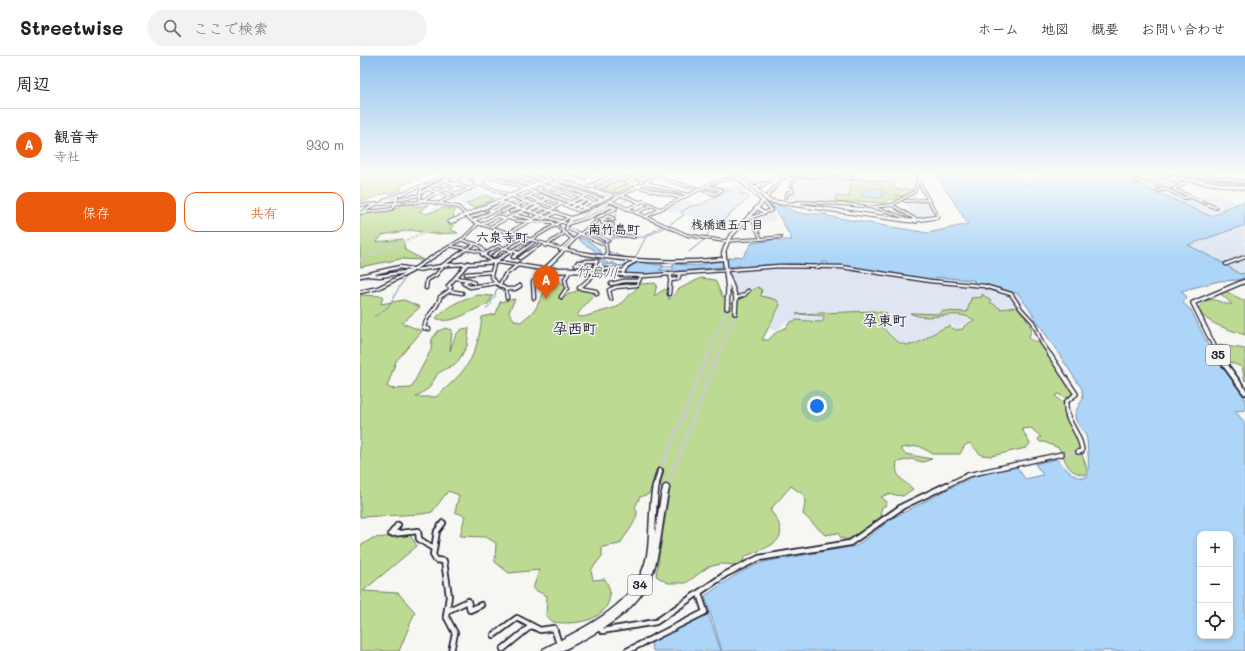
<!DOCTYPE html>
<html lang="ja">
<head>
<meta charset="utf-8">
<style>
	:root { --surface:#fff; --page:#f2f2f2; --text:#202124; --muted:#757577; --line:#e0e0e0; --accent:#ea580c }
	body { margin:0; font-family:Mali,"Klee One",sans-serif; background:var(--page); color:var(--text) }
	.controls { position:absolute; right:12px; bottom:12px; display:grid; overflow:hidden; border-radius:8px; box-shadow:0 2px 6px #0003 }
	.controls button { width:36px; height:36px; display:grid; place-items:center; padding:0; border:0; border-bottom:1px solid var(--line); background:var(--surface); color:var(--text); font:20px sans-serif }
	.you { position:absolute; left:457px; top:350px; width:14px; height:14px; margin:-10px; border:3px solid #fff; border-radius:50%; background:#1a73e8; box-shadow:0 0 0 6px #1a73e833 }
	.badge { display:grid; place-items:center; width:26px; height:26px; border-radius:50%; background:var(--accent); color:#fff; font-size:13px; font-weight:700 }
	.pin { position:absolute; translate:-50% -33px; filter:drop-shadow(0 1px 2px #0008) }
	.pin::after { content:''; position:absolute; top:21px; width:14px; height:12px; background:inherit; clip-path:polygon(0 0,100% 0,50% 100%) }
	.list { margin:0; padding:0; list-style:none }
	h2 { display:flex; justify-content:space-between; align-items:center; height:52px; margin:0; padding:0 16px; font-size:17px }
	h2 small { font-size:13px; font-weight:400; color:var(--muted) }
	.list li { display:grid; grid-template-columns:26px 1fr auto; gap:12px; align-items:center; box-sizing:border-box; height:72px; padding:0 16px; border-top:1px solid var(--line) }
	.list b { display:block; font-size:15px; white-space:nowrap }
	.list p { margin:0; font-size:13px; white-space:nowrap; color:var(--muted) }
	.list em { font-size:13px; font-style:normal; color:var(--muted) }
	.actions { display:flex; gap:8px; padding:12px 16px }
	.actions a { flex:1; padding:9px 0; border:1px solid var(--accent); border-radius:12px; text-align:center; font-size:14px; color:var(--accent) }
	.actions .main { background:var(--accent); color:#fff }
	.icon { flex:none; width:22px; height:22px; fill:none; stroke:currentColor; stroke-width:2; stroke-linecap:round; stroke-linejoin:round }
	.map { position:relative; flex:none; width:885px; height:595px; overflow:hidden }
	header { display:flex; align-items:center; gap:24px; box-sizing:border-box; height:56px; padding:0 20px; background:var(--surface); border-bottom:1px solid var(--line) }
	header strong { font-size:19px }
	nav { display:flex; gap:22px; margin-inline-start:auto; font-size:14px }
	.search { width:280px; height:36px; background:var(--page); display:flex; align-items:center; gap:10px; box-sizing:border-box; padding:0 14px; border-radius:22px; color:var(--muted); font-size:15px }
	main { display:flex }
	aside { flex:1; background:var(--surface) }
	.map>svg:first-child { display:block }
	.built { fill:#dfe6f1 }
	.green { fill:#bdda93; stroke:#707e67 }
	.water { fill:#add5f7; stroke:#758dac; fill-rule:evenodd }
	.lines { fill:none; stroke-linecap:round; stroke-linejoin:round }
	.stream { stroke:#758dac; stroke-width:1 }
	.river { stroke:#add5f7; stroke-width:4 }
	.minor-tunnel { stroke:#cccccd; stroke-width:3.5; stroke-dasharray:3.5 1.5; stroke-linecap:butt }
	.major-tunnel-far3 { stroke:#cccccd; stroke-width:3; stroke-dasharray:3 1.5; stroke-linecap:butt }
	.major-tunnel-far2 { stroke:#cccccd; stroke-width:3.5; stroke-dasharray:3.5 2; stroke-linecap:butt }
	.major-tunnel-far1 { stroke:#cccccd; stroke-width:4.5; stroke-dasharray:4.5 2.5; stroke-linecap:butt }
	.major-tunnel { stroke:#cccccd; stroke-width:6; stroke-dasharray:6 3; stroke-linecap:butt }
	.minor-far3-casing { stroke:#22223b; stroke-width:4 }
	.minor-far2-casing { stroke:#22223b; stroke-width:5 }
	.minor-far1-casing { stroke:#22223b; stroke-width:6 }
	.minor-casing { stroke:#22223b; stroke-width:8 }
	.major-far3-casing { stroke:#22223b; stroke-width:5 }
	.major-far2-casing { stroke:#22223b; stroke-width:6 }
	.major-far1-casing { stroke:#22223b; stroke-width:8 }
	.major-casing { stroke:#22223b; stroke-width:9 }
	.minor-far3 { stroke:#f6f6f2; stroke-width:2 }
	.minor-far2 { stroke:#f6f6f2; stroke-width:2.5 }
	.minor-far1 { stroke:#f6f6f2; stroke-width:3.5 }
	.minor { stroke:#f6f6f2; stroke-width:4.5 }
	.major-far3 { stroke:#f6f6f2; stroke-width:3 }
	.major-far2 { stroke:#f6f6f2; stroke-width:3.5 }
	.major-far1 { stroke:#f6f6f2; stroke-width:4.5 }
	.major { stroke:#f6f6f2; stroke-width:6 }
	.tram { stroke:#22223b; stroke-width:1 }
	.labels { text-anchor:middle; stroke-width:3; stroke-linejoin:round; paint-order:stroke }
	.far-neighbourhood-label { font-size:12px; font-weight:bold; fill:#22223b; stroke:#f6f6f2 }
	.shield { fill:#f6f6f2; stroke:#626272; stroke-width:1 }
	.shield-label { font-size:12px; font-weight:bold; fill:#22223b }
	.far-quarter-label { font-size:13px; font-weight:bold; fill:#22223b; stroke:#f6f6f2 }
	.water-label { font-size:14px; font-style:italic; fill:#4c5873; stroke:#f6f6f2 }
	.quarter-label { font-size:15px; font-weight:bold; fill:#22223b; stroke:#f6f6f2 }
</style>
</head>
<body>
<header>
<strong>Streetwise</strong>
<div class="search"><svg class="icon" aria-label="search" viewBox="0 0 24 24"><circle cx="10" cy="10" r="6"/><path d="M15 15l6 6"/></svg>ここで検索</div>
<nav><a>ホーム</a><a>地図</a><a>概要</a><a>お問い合わせ</a></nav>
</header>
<main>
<aside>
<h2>周辺<small></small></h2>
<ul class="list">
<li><span class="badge">A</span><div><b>観音寺</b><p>寺社</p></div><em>930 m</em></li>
</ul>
<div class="actions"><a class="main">保存</a><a>共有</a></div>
</aside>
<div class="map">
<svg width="885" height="595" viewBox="0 0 885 595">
	<rect width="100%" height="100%" fill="#f6f6f2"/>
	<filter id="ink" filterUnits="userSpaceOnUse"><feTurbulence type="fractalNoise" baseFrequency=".025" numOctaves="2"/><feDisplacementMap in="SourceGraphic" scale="8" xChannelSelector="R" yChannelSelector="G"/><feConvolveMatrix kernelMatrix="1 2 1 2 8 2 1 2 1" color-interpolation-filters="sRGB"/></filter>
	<g filter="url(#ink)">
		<path class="built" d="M381,118h40l-6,8 -13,-2 -8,6z
			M465,118h89l1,10 -1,6 -19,-1 -2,-8 -68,-5z
			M654,118h36l-24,11z
			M773,118h9l1,3 11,2v-3l12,1 16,7 -11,4 24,11 20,-6 24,10 -18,6 4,2 -15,5 -79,-36h3z
			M443,120l49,2 -3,19 -14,6 -48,-5 2,-5 5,-1 -2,-4 1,-6z
			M377,129h7l4,5 -7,4 8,3 -29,26 -58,-14 19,-10 15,4 -5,3 5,1z
			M111,133l10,3 17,6 -23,11 -25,-10z
			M545,145h22l8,15 -17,4 -6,-4z
			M412,156l4,8 -21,3 -2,-3 2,-3z
			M885,169v48l-2,2 -56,-30z
			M468,206v4l20,-1 126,15v3l15,2 30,9 6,11 -23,4 -21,-12 -10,1 -3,13 2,10 -9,4 -1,4h-4l-3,-3 -11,1 -19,14 -16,4 -10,-5 -17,-17 -1,-6 8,-4 -7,-2 -85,3 2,2 25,1v4h-4l-23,-1 -11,3 -6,8 -9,-2 12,-25 -3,-4 -14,-3 -2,-8 -3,-1 -22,7 -7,-17 -1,-8 14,-1 3,-4 27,-1 11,2 11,-3z"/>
		<path class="green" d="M0,118h72l-29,10 -4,4 3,1 -12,5 -3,-1 -27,9z
			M492,122l41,4 2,7 19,1 -7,6 -12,-1 9,2 -4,2h-8l-8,4 -31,-2 -1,3 -17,-1 1,-7 13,1z
			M259,124l18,6 -18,8 -18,-5z
			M125,139l9,4 -19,9 -9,-4z
			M45,148h8l1,3 15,-2 -10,6 7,3 17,-6 13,2 -3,4 3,9 -6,6 8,4 -26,1 -21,-4 -29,5 -5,7 26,-3 2,11 18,10 -22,-1 -41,8v-53c10,-3 19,-2 30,-4 5,-1 9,-5 15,-6z
			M341,222l14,2 7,16 4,2v9l3,1 5,-8 2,13 3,-14c7,-4 11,-9 19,-12l4,3 -1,6 16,4 3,5 -18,35h7c2,-4 12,-12 17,-12l3,-5 7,-3 24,2 3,-1 1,-5 -28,-2 77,-3 14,2 -8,4c-2,6 4,10 8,15 25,29 38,1 62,-6l7,4 7,-1 1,-3 10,-6c-20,-13 -44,4 -64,-7l30,1 2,-3 25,1 4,-14 11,-1v-3l9,7 -1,1 11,7 15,-2 6,5 10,17 -3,7 1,3 12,5 32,48 -7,6 -9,-4 -3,2 9,8 1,14 10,16 10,29 2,7 -1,5c-21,-3 -18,-12 -27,-27l-15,-6h-4l-2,-3 3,-2 -10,-9 -9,1 8,15 -4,4 -35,8 -10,-1 -11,-12 -5,2 -5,9h-27l-14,-8 -19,2 5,6 27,5 -9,3 -12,-3 -14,3c-3,15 6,18 16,27l-10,7 -15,-2 -7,3 6,5 -2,4 -3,1 -2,7 2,2c-7,11 -28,28 -41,22l-3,-5 -13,2 -22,-21 2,-10 -1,-9 -13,-9 -21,24c26,32 -1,36 -26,47l-1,5 -5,3 -17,-1 -13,3 -22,16h-18l-12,-7 14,-88 -10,-1 3,-16 -7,-1 -7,24 -9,3 -5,10c8,8 -10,28 -15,37l-18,3v9l-11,14 2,10 12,-1c2,4 5,10 5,15 -2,28 -35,31 -57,28l-7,-7 1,-19 -14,-7 6,-19 -30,3 -14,-11 1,-19 -10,-6 -26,-1 5,-20 -10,-4 4,-17 -11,-4 -16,21 -10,2 -62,3v-222l23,1 -2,8 23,-4 16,7 -18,16 20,8 -26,30 -9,26 8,3 -3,-1 19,-1 20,-38 1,-11 6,-8 8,-3 6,2 -2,21c4,-11 5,-23 19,-23l-2,18 -10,17 -19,10 -9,15 -13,9h20c30,-26 41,-38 46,-80l14,-3 4,-12 15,-3 -6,13 6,9 6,1 14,-12 9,-18 14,-11 4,2 3,7 -4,10c11,-10 20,-11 34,-9 -4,10 -13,15 -18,25l6,1 34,-10 24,-23 14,-1 2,2 -3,11 11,-7 3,2 1,9 10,-11z
			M865,235l20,10v34c-14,-5 -42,-12 -47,-27 3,-3 8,-7 11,-8 9,-2 15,6 23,4l-11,-10z
			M119,239l14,1 -6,9c-15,3 -35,22 -51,13 11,-12 27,-20 43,-23z
			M859,289l26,4v32l-3,-14 -16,-6 -8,-14z
			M50,479l7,11 -54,45 35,2 17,19 -16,39h-39v-105l13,-8z"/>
		<path class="water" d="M576,118h78l13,11 23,-11h83l1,6 -2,1 78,35 14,-4 -3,-2 24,-9v24l-57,20 35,18 17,11 5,-1v5l-7,2 -19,1 -38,10 6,6 -4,6 8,7 21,43 33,45v12l-10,1 10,12v228h-523l-17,-55c19,-14 37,-26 59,-34l92,-16 37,-28 65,-34 19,-9 40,-8 8,12 18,-4 -8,-11 21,-5c9,7 19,24 32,17 1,-2 0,-37 -2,-40 -2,-7 -10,-12 -11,-19 0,-8 5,-12 8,-19l-1,-9 -63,-95 -30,-9 -15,-2v-3l-38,-3v3c-23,-2 -42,-8 -68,-10 -13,-1 -26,-5 -40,-4l-1,-4h-6l2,1 -1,3h-4l-23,-3 -51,5h-3l-1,-3 -4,1v2l-6,-2 -78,8h-31l-23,-3 -55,1v-2l82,1c16,-15 18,-6 38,-6l-1,4 -3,1h14v-6h3l21,2 20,-5 10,1v-3l9,-3 7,1 8,-13 4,-1 22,-4 3,3 1,-2h11l-16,-30 -6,-6c16,1 25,10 37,10v1l1,-1h19v2l101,17 40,-9zM840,478h30v102h-30z
			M796,118h22l67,10v3z
			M515,132l7,1v2l5,2 -6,1 2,3 -4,1 -18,-2 3,-3 -3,-2 5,-2 3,3 1,-1 -2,-2 5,1z
			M217,182c14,1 21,10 28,20l-2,2 6,4 3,-2 7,4 6,-1 -7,2 -7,-3 -9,1 1,-1 -10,-15 -9,-5z
			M348,557l13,38h-68l-2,-9z"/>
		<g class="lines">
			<path class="stream" d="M495,122l38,4
				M351,128l20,7
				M379,137l9,3
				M150,148l10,-5
				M260,148l8,-5 -7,-3
				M126,152l1,5 17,1 5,3
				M211,161l51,-23
				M192,165l6,2 3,6
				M307,170l17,-11 -3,-3 10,-6 9,-1 28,-15
				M203,174l7,-12
				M209,180l7,2
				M251,182l33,-1 18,-11 -44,-20 -6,22 8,4 -3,2
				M104,183l5,-5
				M247,189l8,-10
				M247,195l17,6
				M329,196l16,-13 4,-7 41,-35
				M276,200l10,-19 19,-10
				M264,202l52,2
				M62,210l29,-19
				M183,211l17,-15
				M302,211h11
				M135,240l1,-6 4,-2
				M131,248v-3l4,-4
				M126,253l4,-4
				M14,261l14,-10 19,-33"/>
			<path class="river" d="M107,209l30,-2
				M170,212l16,3
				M0,221l24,-1"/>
			<path class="minor-tunnel" d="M702,398l16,-2"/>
			<path class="major-tunnel-far3" d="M13,198l77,-32"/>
			<path class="major-tunnel-far2" d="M0,204l15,-7
				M347,300l20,-48
				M358,300l17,-43"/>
			<path class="major-tunnel-far1" d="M300,415l48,-116
				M307,430l51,-131"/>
			<path class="major-tunnel" d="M306,432l1,-3"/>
			<defs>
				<path id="minor-far3" d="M86,118l-25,14 -1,12 38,7 13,13 9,4 75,23 32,7
					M86,118l8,1 117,43 18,-6 73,-38
					M125,118l40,15
					M154,118l24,9
					M166,118l77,26
					M179,118l11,4
					M216,118l15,5 -15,7
					M244,118l36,12
					M255,118l23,8 -4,2
					M268,118l17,5 9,-5
					M281,118l8,3
					M556,118l2,7 20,36
					M830,118l1,2
					M839,118l46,8
					M141,119l30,11
					M201,119l8,3
					M211,121l14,5
					M808,121l15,8 -10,4 43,19
					M208,122l14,5
					M426,122l3,-3h14
					M783,123l42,19 5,-1
					M84,124l26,9
					M306,124l32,9
					M777,125l6,-2 -3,-5
					M286,127l42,12
					M179,128l23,8 -5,2
					M64,129l-39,15 -4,4 38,-2 56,-28
					M75,129l24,9
					M231,130l20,-9
					M400,130l-3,-2 12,-1
					M170,131l58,22
					M279,131l42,11
					M234,132l-11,-3 22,-10
					M239,132l18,-9
					M68,133l22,9
					M166,133l53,22 33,-16
					M339,133l16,5 7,-4 -16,-4
					M390,133l14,-3v-3
					M232,134l20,5
					M256,135l16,-7
					M798,135l8,-2
					M202,136l13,5
					M60,137l34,-18
					M198,138l-14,-5 18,-8 47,16
					M261,139l19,7
					M167,140l29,11
					M220,142l16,6
					M161,143l15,-6
					M405,143l21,-25
					M25,145l35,-6
					M138,145l67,22
					M250,145l77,34 37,6 37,-2 -9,-21
					M545,145l23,-1
					M81,146l60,-28
					M424,147l4,-11h5l-2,-5 1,-5 10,-6 53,2
					M175,148l14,-6
					M433,148l3,-2c37,2 81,0 114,19
					M0,149l21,-1
					M205,149l21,-10
					M156,150l11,-5
					M163,150l7,-4
					M211,151l14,-7
					M513,151l19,-2
					M397,152l8,5
					M163,153l11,-5
					M216,153l14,-7
					M267,153l16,-8 17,8
					M133,155l-4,-1 14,-7
					M168,155l11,-5
					M142,156l12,-6
					M150,156l10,-4
					M159,156l9,3
					M0,157l32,-4 4,-6 1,-8
					M0,157l15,-8
					M174,157l10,-5
					M276,157l16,-8
					M154,159l18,4
					M247,160l6,2
					M176,161l7,2 14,-7
					M285,161l69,-35 24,-6
					M110,162l14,-6
					M148,162l17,-8
					M211,162l-5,10 40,17 1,9
					M390,162l22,-8 -9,-9
					M235,163l21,-11 -6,-2
					M210,164l18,-5 20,-10
					M240,164h14
					M240,164l8,-4
					M243,164l-1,3 11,2
					M113,165l35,-17
					M556,166l-1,-3 -23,-14 22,-13 4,-11
					M122,168l16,-8 7,3
					M207,168l23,-7 22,-11
					M232,169l24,9 18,3
					M130,171l18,-9 10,3 34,1 20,17 -12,11
					M224,175h5l19,10
					M148,177l53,-29
					M234,178l6,-3 5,2
					M401,183l20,-2
					M102,184l17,5 5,6
					M92,190l30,6
					M185,190l18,-12
					M77,198l27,-16 15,-15
					M99,198l16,-10
					M124,198l14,-8 21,7 14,-10
					M135,198l26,-16
					M146,198l63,-37
					M157,198l2,-1
					M165,198l15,-9
					M200,198l19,-19 18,-14 -2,-2"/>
				<path id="minor-far2" d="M221,197c48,9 94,11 142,6
					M247,197v4
					M122,198l11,8
					M123,199l3,-2
					M133,200l4,-3
					M155,201h-2l5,-4
					M160,202l7,-5
					M226,205h11l-3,7
					M866,208l19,-7
					M83,209l18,-12
					M223,209h-7l2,-3h7
					M186,212l15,-15
					M54,213l25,-16
					M183,213l-1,3 39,-1 42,4c0,-8 7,-11 13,-14
					M237,216l-18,16 17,3 1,3
					M106,218l25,-2
					M9,219l11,1 32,-5
					M263,219l21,1 135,-10 63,1 88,14 54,5 27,8 10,15 12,13 9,21 9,13
					M0,220l40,-9 17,3 31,-5 50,-3 45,7h65l15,2
					M95,222l15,2 4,3
					M311,224l7,-1 2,-6
					M107,225l-4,2 7,4 26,-4
					M140,228l5,-9 14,-11
					M251,228l13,-3h15
					M66,232l1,-8 9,-5 8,-10
					M146,233h9l5,-3
					M0,236l18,-4 34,-17
					M102,237l-13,-2 2,-4 -3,-1 20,-23
					M309,238l2,-20
					M201,241l6,-9 -2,-9 5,-8
					M147,242l-1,-9 -10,-6 -5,-8 4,-14 13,-8
					M174,242l-1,-16 18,-7 2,-3
					M376,242l8,-3 4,-4
					M251,243l-2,-9 7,-3 21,-2 4,-9
					M69,273l-5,-1c3,-17 14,-18 16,-31l9,-6"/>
				<path id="minor-far1" d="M690,299l26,39 -10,8c-2,20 15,30 16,49l-4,1
					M585,430l23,-11 94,-21"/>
				<path id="minor" d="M83,467l-6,8 -4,24 3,5 8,1 5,35 -3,20 9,17 -4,18
					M38,469l-7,9 27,-3 1,8 15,10
					M87,555l21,-10 2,9 11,-5
					M239,571l3,4 54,-9 70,-48 33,-16 91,-15 53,-37 44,-21
					M134,579l23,-17 23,12 14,-2 5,16
					M143,593l28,-23
					M267,595l78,-39 -6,-19"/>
				<path id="major-far3" d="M374,118l29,27
					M378,118l31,27 141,20 28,-4
					M788,118l97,14
					M90,166l111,-48
					M363,198l6,-16 36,-39"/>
				<path id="major-far2" d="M364,197l4,37 -1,18
					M368,220l8,22 -1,15
					M859,300l-26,-53 52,-22"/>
				<path id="major-far1" d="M858,299l27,37
					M296,430l4,-15"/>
				<path id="major" d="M186,595c44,-23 99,-46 105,-102 2,-21 1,-43 5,-64
					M195,595c40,-21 87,-41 98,-90 6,-24 7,-49 13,-73"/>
			</defs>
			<use href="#minor-far3" class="minor-far3-casing"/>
			<use href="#minor-far2" class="minor-far2-casing"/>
			<use href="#minor-far1" class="minor-far1-casing"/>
			<use href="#minor" class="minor-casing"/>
			<use href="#major-far3" class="major-far3-casing"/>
			<use href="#major-far2" class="major-far2-casing"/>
			<use href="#major-far1" class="major-far1-casing"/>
			<use href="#major" class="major-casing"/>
			<use href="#minor-far3" class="minor-far3"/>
			<use href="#minor-far2" class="minor-far2"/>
			<use href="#minor-far1" class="minor-far1"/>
			<use href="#minor" class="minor"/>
			<use href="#major-far3" class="major-far3"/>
			<use href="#major-far2" class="major-far2"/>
			<use href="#major-far1" class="major-far1"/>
			<use href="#major" class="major"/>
			<path class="tram" d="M377,118l37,35"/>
		</g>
	</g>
	<linearGradient id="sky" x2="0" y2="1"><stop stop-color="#90c1ee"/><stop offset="0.58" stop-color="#fbfbf9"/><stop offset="1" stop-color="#fbfbf9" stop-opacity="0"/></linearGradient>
	<rect width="885" height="202" fill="url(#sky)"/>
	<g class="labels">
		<g class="far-neighbourhood-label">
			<text x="367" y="173">桟橋通五丁目</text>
		</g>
		<g class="shield">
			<rect x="846" y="289" width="24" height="20" rx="3"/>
			<rect x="268" y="519" width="24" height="20" rx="3"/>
		</g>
		<g class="shield-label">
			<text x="858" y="303">35</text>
			<text x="280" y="533">34</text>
		</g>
		<g class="far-quarter-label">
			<text x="254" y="178">南竹島町</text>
			<text x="142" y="186">六泉寺町</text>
		</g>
		<g class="water-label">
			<text transform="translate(237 216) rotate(2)" y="5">竹島川</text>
		</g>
		<g class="quarter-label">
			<text x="525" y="270">孕東町</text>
			<text x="215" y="278">孕西町</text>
		</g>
	</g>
</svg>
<div class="controls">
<button>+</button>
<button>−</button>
<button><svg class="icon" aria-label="locate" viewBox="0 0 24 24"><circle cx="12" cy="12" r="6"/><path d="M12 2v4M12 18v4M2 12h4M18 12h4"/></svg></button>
</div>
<div class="you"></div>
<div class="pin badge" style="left:186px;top:243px">A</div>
</div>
</main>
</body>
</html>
